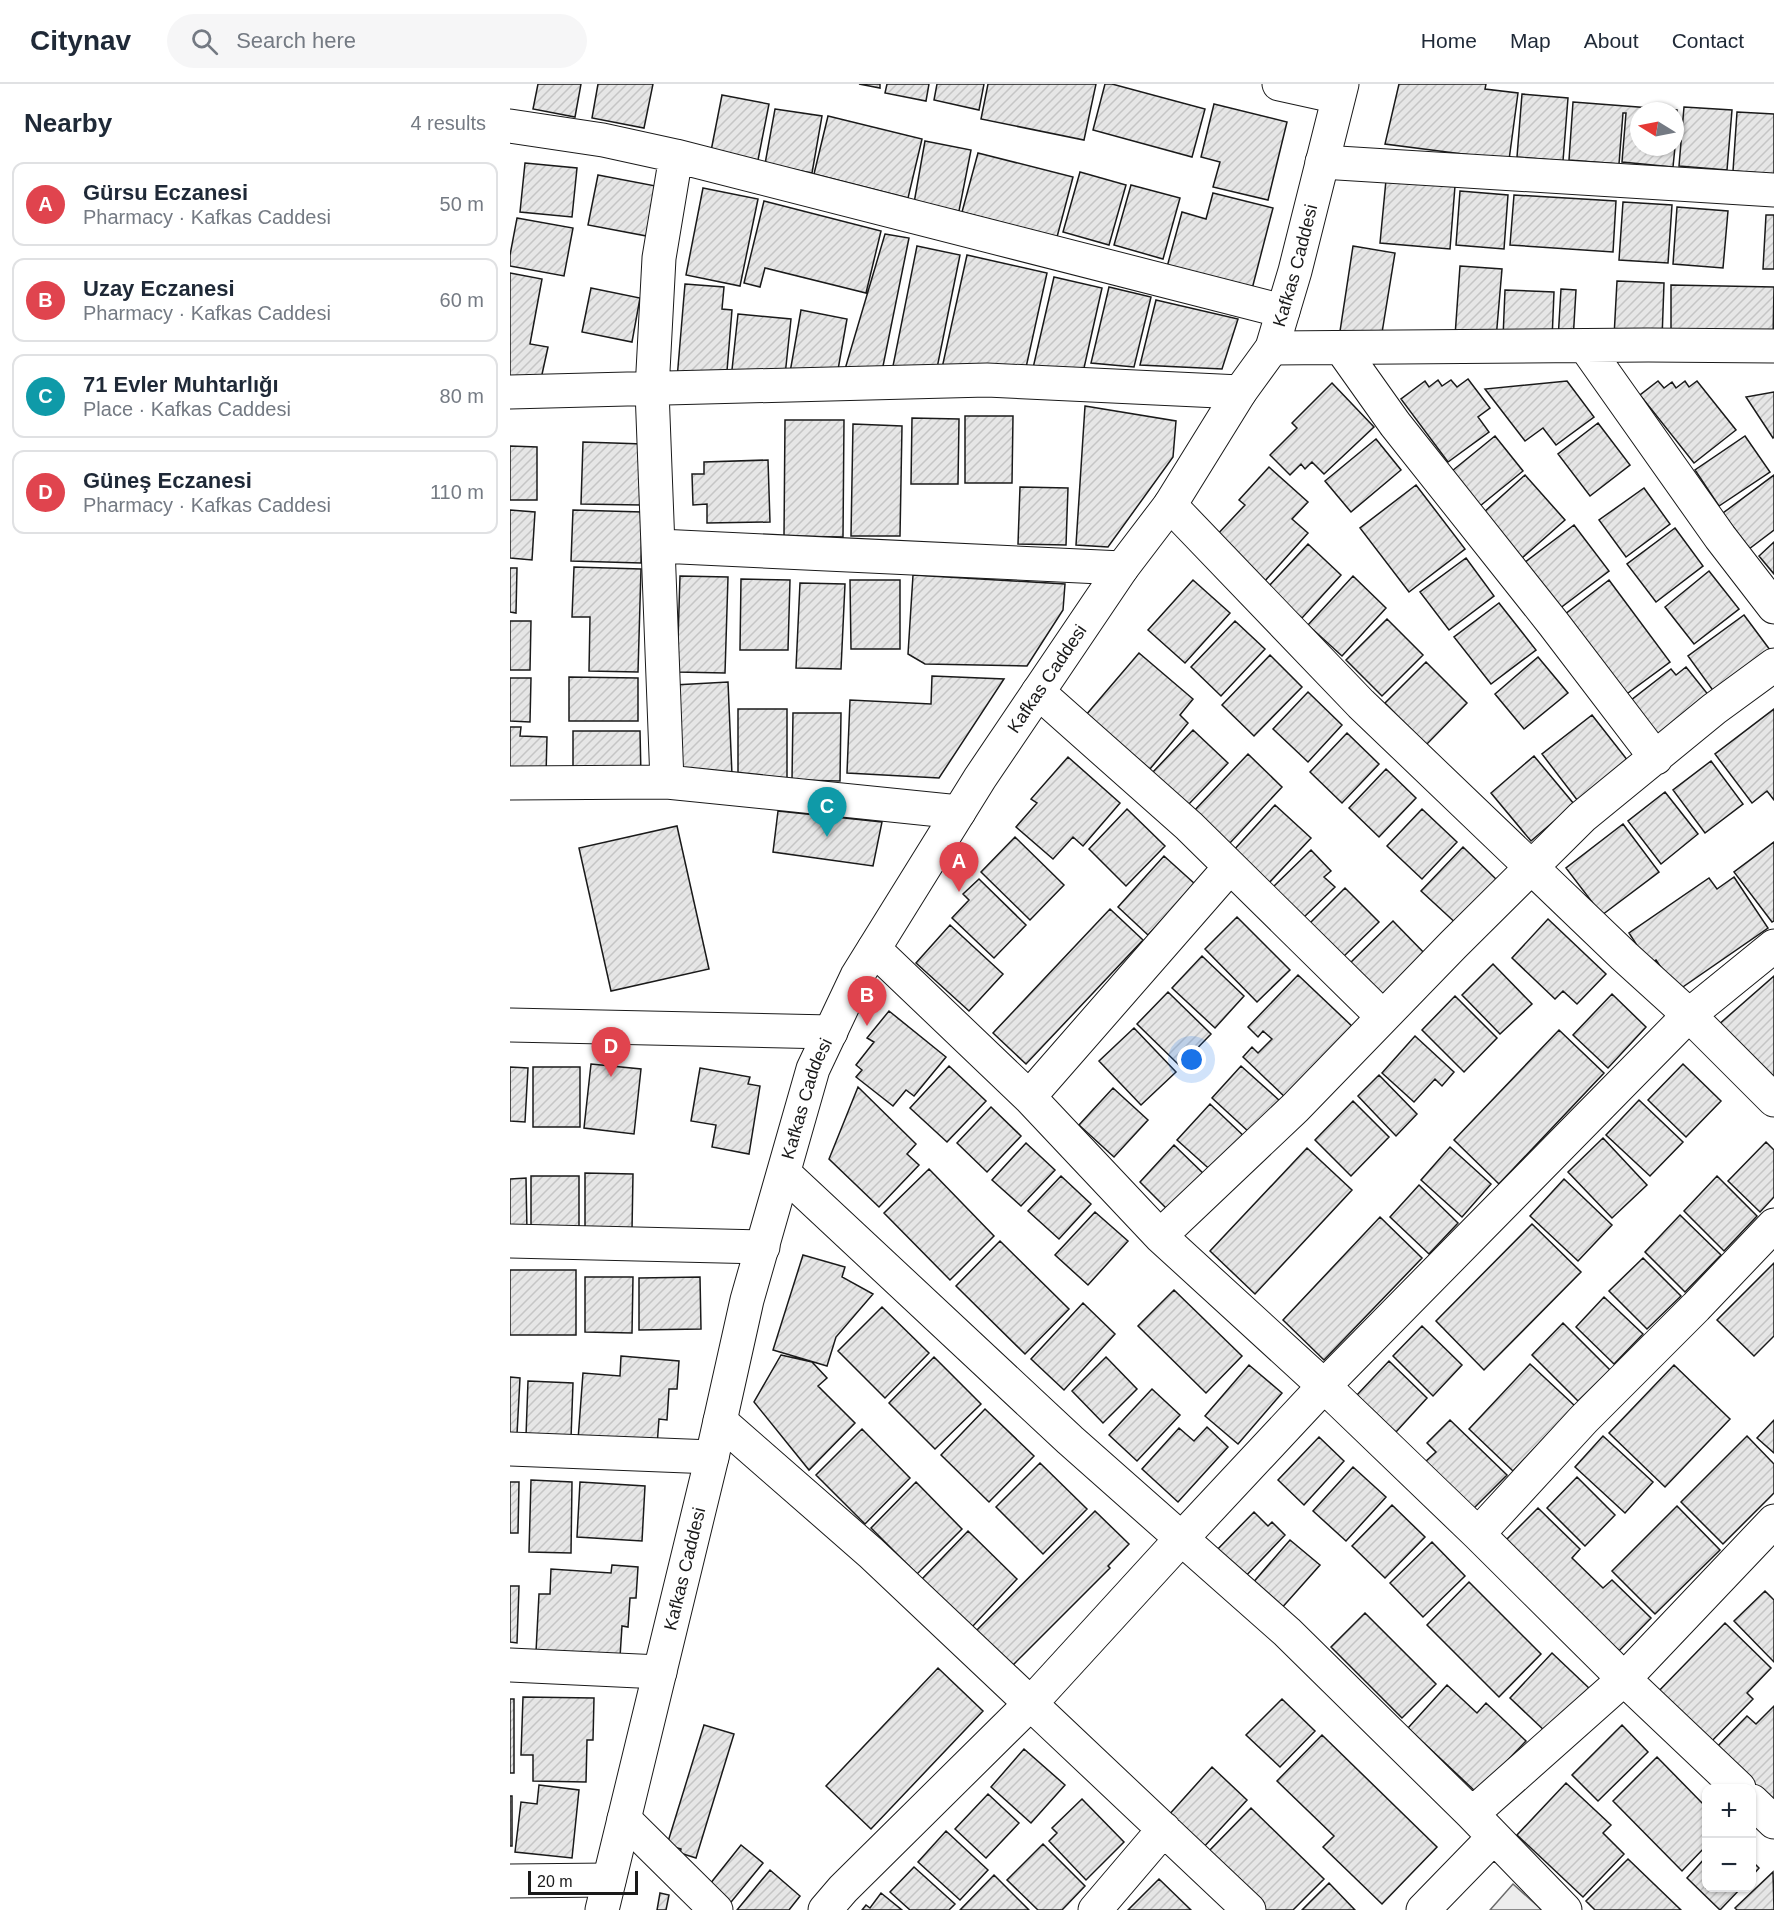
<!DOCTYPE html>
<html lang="en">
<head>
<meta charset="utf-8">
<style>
	:root { --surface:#fff; --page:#f6f6f7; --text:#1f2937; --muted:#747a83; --line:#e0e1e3; --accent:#c62828 }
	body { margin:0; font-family:Helvetica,sans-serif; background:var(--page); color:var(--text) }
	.controls { position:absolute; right:18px; bottom:18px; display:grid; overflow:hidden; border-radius:12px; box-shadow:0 2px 4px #0004 }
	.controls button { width:54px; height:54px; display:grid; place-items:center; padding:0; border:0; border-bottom:2px solid var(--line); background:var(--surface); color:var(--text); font:30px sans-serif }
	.compass { position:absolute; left:1120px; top:18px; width:54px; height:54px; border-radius:50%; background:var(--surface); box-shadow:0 2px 4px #0004; rotate:280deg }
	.scale { position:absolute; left:18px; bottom:15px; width:110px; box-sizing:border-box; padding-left:6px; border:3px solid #1a1a1a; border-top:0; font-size:16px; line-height:21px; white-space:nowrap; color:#1a1a1a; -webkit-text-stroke:4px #fff; paint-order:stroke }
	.you { position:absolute; left:682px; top:976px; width:21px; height:21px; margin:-15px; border:4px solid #fff; border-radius:50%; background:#1a73e8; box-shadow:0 0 0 9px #1a73e833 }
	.badge { display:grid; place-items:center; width:39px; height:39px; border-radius:50%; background:var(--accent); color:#fff; font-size:20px; font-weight:700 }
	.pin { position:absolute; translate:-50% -50px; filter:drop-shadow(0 2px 3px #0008) }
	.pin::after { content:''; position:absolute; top:32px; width:21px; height:18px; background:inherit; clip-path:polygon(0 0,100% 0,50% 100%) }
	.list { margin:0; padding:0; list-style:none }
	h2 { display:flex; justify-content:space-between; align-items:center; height:78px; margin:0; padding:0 24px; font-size:26px }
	h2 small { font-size:20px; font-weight:400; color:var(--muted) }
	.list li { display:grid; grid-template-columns:39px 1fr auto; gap:18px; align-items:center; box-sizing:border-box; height:84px; margin:0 12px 12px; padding:0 12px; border:2px solid var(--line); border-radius:12px }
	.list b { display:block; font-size:22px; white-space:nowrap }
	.list p { margin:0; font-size:20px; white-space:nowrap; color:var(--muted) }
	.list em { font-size:20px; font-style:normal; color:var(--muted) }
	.icon { flex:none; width:33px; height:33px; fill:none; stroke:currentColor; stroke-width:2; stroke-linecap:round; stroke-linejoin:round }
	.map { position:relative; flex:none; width:1264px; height:1826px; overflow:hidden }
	header { display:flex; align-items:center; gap:36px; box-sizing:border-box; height:84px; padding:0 30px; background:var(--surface); border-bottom:2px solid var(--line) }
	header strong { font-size:28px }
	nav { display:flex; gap:33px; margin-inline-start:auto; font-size:21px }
	.search { width:420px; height:54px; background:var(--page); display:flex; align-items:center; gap:15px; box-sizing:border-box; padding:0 21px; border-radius:33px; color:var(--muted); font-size:22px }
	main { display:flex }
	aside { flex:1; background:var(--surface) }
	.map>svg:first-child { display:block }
	.built { fill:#ededed; stroke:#6a6a6a; stroke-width:1.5 }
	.building { fill:url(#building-hatch); stroke:#1a1a1a; stroke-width:1.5 }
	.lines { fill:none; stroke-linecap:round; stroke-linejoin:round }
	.street-casing { stroke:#1a1a1a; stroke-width:35 }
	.secondary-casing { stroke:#1a1a1a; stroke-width:35 }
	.street { stroke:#fff; stroke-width:33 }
	.secondary { stroke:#fff; stroke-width:33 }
	.labels { text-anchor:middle; stroke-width:4.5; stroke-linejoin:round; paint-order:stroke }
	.street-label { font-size:18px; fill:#1a1a1a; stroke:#fff }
</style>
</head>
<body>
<header>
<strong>Citynav</strong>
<div class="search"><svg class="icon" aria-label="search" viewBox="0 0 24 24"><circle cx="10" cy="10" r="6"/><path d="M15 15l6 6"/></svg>Search here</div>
<nav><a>Home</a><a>Map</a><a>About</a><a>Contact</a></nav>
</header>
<main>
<aside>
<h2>Nearby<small>4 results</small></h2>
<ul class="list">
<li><span class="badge" style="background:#e0444e">A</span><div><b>Gürsu Eczanesi</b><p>Pharmacy · Kafkas Caddesi</p></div><em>50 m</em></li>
<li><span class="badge" style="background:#e0444e">B</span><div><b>Uzay Eczanesi</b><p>Pharmacy · Kafkas Caddesi</p></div><em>60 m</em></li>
<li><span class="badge" style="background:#0f9aa8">C</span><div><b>71 Evler Muhtarlığı</b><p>Place · Kafkas Caddesi</p></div><em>80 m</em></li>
<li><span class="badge" style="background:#e0444e">D</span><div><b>Güneş Eczanesi</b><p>Pharmacy · Kafkas Caddesi</p></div><em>110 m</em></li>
</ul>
</aside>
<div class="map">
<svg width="1264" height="1826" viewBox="0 0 1264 1826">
	<defs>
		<pattern id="building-hatch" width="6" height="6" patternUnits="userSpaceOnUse" patternTransform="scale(1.5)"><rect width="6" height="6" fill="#e6e6e6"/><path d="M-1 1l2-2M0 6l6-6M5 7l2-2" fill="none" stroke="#c5c5c5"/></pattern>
	</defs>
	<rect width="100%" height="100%" fill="#fff"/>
	<path class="built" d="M1003,1800l29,26h-52z"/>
	<path class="building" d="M28,0h43l-6,33 -42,-8z
		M88,0h55l-9,44 -52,-10z
		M349,0h21v4z
		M377,0h42l-3,17 -41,-8z
		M427,0h47l-5,26 -45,-10z
		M478,0h108l-12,56 -103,-21z
		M595,0h7l93,25 -13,48 -99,-27z
		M889,0h87l-1,5 33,4 -9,67 -124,-16z
		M1012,10l46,4 -5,63 -46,-4z
		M212,11l47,9 -11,56 -47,-9z
		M1063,18l104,8 -2,31v-30h-36v36h36l-2,20 -51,-5 4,-49h-3l-4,51 -50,-4z
		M704,20l73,18 -19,78 -55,-13 7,-25 -19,-5z
		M1174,23l48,3 -5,60 -48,-4z
		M265,25l47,7 -10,57 -47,-9z
		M1227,28l37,2v60l-41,-3z
		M318,32l94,23 -14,59 -94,-24z
		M415,57l46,9 -12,61 -45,-8z
		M468,69l95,24 -16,60 -95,-25z
		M15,79l52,5 -5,49 -52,-5z
		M570,88l46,13 -17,60 -46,-13z
		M88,91l63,12 -9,50 -64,-12z
		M876,96l69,6 -5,63 -70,-6z
		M621,101l49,13 -17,61 -49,-14z
		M193,104l55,11 -18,87 -54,-11z
		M950,107l48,4 -4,54 -48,-4z
		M703,109l60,15 -21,81 -85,-22 15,-55 24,7z
		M1004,111l102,6 -3,51 -103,-7z
		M254,117l117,30 -15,62 -101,-25 -5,19 -16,-4z
		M1113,118l49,3 -4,58 -49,-3z
		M1167,123l51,4 -5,57 -50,-4z
		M1256,131h8v54h-11z
		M7,134l56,10 -9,48 -54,-10v-11z
		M375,150l24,4 -28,138h-38z
		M407,162l43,9 -24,118 -44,-2z
		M843,162l42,7 -15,92 -41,-7z
		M457,171l80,18 -22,99 -83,-4z
		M950,182l42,3 -6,70 -41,-3z
		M0,189l32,6 -12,65 18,3 -9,41 -29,-6z
		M544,193l48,11 -18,80h-51z
		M1107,197l47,2 -2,56 -48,-2z
		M175,200l39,3 -2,22 10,1 -6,73 -49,-4z
		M1161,201l103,2 -1,54 -102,-2z
		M599,203l42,10 -17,70 -43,-4z
		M81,204l49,10 -8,44 -50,-10z
		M1051,205l15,1 -3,51 -15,-1z
		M995,206l49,2 -2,48 -49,-2z
		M646,216l82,19 -16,50 -82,-4z
		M291,226l46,9 -11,62 -47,-3z
		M228,230l53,5 -7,66 -53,-6z
		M958,295l22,29 -12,9 11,15 -41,30 -47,-63 24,-18 4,6 9,-7 4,6 9,-6 6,7z
		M1057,297l27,36 -38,28 -13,-17 -18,13 -40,-52z
		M1148,297l6,7 8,-6 4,6 9,-7 4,6 8,-6 39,49 -42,33 -54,-68z
		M822,299l42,44 -50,47 -12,-12 -7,7 -4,-5 -11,11 -20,-20 27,-27 -5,-5z
		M1264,308v45l-1,1 -27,-41z
		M575,322l91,15 -3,36 -65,90 -32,-2z
		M455,332h48l-1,67h-47z
		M402,334l47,1 -1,65h-47z
		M275,336h59l-1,117 -59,-1z
		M1088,339l32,42 -40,31 -32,-42z
		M343,340l49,2 -2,110h-49z
		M985,352l28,35 -43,35 -28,-35z
		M1235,352l25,36 -51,34 -24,-36z
		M866,355l25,31 -50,42 -26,-31z
		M73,358l60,2 -2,61 -60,-1z
		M0,362l27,1v53h-27z
		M258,376l2,62 -63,1v-19l-14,1 -1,-31h12v-12z
		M759,383l39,35 -16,17 16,14 -44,49 -49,-45 30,-32 -6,-5z
		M1015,391l40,45 -43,38 -39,-45z
		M1264,391v55l-25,19 -26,-36z
		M906,401l49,64 -56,43 -49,-64z
		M510,403l48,1 -2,57 -48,-1z
		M1134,404l26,36 -44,33 -27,-37z
		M0,426l25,2 -3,48 -22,-2z
		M63,426l69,2 -1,51 -70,-2z
		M1064,441l35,46 -50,38 -35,-46z
		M1165,444l28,38 -47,36 -29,-38z
		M1264,458v32l-15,-18z
		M798,460l33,31 -39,43 -34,-31z
		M956,474l28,38 -45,34 -29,-38z
		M64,483l67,2 -3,103 -49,-1 1,-54h-18z
		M0,484h7l-1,45 -6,-1z
		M1199,487l30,38 -45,35 -29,-37z
		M403,491l152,9 -2,26 -36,56 -102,-2 -17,-10z
		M170,492l48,1 -3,96 -48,-1z
		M843,492l33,32 -44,48 -34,-31z
		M231,495l49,1 -2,70h-48z
		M340,496h50v69h-49z
		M683,496l37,33 -45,50 -37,-33z
		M1099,496l61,82 -46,34 -60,-81z
		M290,499l45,1 -4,85 -45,-1z
		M989,519l37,47 -45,34 -37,-47z
		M1234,531l29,39 -56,42 -29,-40z
		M877,535l36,36 -41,41 -36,-36z
		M0,537h21l-1,49h-20z
		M725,537l30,28 -44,47 -30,-29z
		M629,569l54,46 -13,16 8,8 -38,46 -64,-54z
		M760,571l32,32 -48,49 -32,-31z
		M1028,573l30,36 -44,36 -29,-35z
		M916,578l41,41 -41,42 -41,-42z
		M1176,583l28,35 -52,40 -32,-41 41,-32 5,6z
		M422,592l72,3 -65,99 -92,-5 3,-73 81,4z
		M59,593l69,1v43h-69z
		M0,594h21l-1,44 -20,-1z
		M218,598l4,93 -53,3 -5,-93z
		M798,608l34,33 -34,37 -35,-33z
		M228,625h49v70h-49z
		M1264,625v91l-7,-9 -15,12 -37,-49z
		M283,629h48l-1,68 -48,-1z
		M1082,631l40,51 -51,39 -39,-51z
		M0,643h11l-1,9 27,1 -1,38h-36z
		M683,646l35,33 -41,43 -35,-33z
		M63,647h67l1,45h-68z
		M837,649l32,31 -37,39 -32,-31z
		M738,670l34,33 -53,57 -35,-33z
		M1024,672l40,48 -43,37 -40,-48z
		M558,673l52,46 -37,43 -10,-9 -20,22 -37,-32 21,-24 -6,-4z
		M1201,677l32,43 -38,29 -32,-43z
		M876,685l30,29 -37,39 -30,-29z
		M1155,708l33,42 -37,30 -33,-43z
		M765,721l36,33 -43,46 -35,-33z
		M617,725l38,37 -39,40 -37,-37z
		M912,725l35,33 -35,37 -35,-33z
		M268,727l104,11 -9,44 -100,-14z
		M1113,740l36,48 -57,43 -36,-47z
		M167,742l32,143 -98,22 -32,-143z
		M505,753l49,48 -34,35 -49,-48z
		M1264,758v79l-2,1 -38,-50z
		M953,763l36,35 -40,44 -38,-35z
		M801,766l20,21 -7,6 11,10 -33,32 -30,-31z
		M654,772l31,28 -47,51 -30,-28z
		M1224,793l34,51 -91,63 -21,-31 -7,4 -20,-31 80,-55 8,11z
		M469,795l47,46 -32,33 -42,-40 17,-18 -6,-6z
		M835,804l34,34 -37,36 -33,-34z
		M600,825l33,31 -117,124 -33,-31z
		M727,833l53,53 -33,32 -52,-53z
		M1038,835l58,55 -29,30 -14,-13 -8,8 -43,-41z
		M883,837l36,37 -44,44 -37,-37z
		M440,841l53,49 -34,37 -53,-48z
		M692,872l42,40 -29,32 -43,-40z
		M983,880l39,40 -32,30 -38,-39z
		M788,891l57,54 -67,71 -45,-43 9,-10 6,6 14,-14 -9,-8 -5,6 -10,-10z
		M1264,892v105l-57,-55z
		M658,908l43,42 -31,32 -43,-42z
		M1102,910l34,33 -38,41 -35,-33z
		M945,912l42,42 -33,34 -42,-42z
		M379,927l57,46 -32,39 -8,-6 -13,16 -37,-29 6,-7 -6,-5 18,-23 -7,-4z
		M624,944l42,44 -35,33 -42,-44z
		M1049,946l45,43 -105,111 -45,-44z
		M905,952l39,36 -12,14 -7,-7 -21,23 -32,-29z
		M81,980l50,5 -7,65 -50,-6z
		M1173,980l38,37 -35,36 -38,-37z
		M439,982l37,35 -39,41 -37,-34z
		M731,982l39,35 -30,32 -38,-35z
		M0,983l18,1 -3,54 -15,-1z
		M23,983h47v60h-47z
		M190,984l50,9 -2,7 12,2 -11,68 -37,-7 4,-22 -25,-4z
		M869,991l38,39 -21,22 -38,-40z
		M348,1003l58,57 -9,10 12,11 -40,42 -50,-48z
		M603,1004l35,32 -34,37 -35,-32z
		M1129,1016l44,42 -33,34 -44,-41z
		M843,1017l36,36 -38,39 -36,-36z
		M700,1020l37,35 -32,35 -38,-34z
		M481,1023l30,29 -34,36 -30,-29z
		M1093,1054l44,47 -35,33 -44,-46z
		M1256,1058l8,8v47l-14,15 -32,-31z
		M516,1059l29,27 -34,36 -29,-26z
		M664,1061l35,34 -36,36 -33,-33z
		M940,1063l41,37 -29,33 -41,-37z
		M797,1064l45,42 -97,104 -45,-43z
		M419,1085l65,67 -44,44 -66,-67z
		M75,1089l48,1 -1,56h-47z
		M21,1092h48v55h-48z
		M551,1092l30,28 -32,35 -31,-28z
		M1207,1092l40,40 -33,35 -40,-40z
		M16,1094l1,54h-17v-53z
		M1054,1095l48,46 -34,36 -48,-45z
		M909,1101l39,38 -29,31 -39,-37z
		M585,1128l33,29 -40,44 -33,-30z
		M1170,1131l41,40 -36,37 -40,-40z
		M870,1133l42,41 -98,102 -41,-40z
		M1022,1140l49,48 -97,98 -48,-49z
		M490,1157l69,68 -44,45 -69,-68z
		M293,1171l42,12 -3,10 31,17 -37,43 -9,29 -54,-16z
		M1133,1174l38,38 -34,33 -38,-38z
		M1264,1179v73l-20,20 -37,-36z
		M0,1186h66v65h-66z
		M75,1193h48l-1,56 -47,-1z
		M190,1193l1,52 -62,1v-52z
		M664,1206l68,66 -36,37 -68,-67z
		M1094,1213l39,37 -29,30 -38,-37z
		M573,1219l32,31 -51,56 -33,-31z
		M372,1223l47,46 -44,45 -47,-47z
		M1053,1239l47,47 -32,31 -46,-46z
		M912,1242l40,39 -29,31 -40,-40z
		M271,1271l31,7 15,16 -9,8 37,37 -46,47 -55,-68z
		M111,1272l58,5 -2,28h-8l-2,31 -8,-1 -2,27 -79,-6 5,-67 37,3z
		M424,1273l47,47 -46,45 -46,-46z
		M596,1273l31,32 -34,34 -31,-32z
		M879,1277l38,37 -31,34 -39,-37z
		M1020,1280l45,42 -62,65 -44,-42z
		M739,1281l33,28 -44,51 -33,-28z
		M1164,1281l56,54 -65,68 -56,-54z
		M0,1293l10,1 -3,56h-7z
		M18,1297l45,2 -2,55 -45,-2z
		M642,1305l28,26 -43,46 -28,-26z
		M475,1325l49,47 -45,46 -48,-47z
		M940,1336l57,55 -34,34 -48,-47 11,-10 -9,-9z
		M1264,1336v33l-17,-15z
		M697,1343l21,20 -50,55 -36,-33 37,-41 15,13z
		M352,1345l48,49 -45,46 -49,-49z
		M1093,1352l50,46 -28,31 -50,-46z
		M1237,1352l27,28v29l-51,51 -42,-42z
		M809,1353l25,24 -40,44 -26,-25z
		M530,1379l47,46 -44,45 -47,-47z
		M843,1383l33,30 -40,44 -33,-30z
		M1067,1393l38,38 -30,31 -38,-38z
		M21,1396l41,2 -1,71 -42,-1z
		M0,1398h9l-1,51h-8z
		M70,1398l65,4 -3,55 -65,-4z
		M406,1398l46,47 -45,45 -46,-46z
		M882,1421l33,32 -40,41 -33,-32z
		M1167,1422l43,44 -65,64 -43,-43z
		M1028,1424l42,41 -8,9 31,30 9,-8 39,38 -37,38 -113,-111z
		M585,1427l34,33 -21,22 2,2 -99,99 -36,-35z
		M744,1428l14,14 4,-4 13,13 -44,46 -28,-27z
		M458,1447l49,48 -45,48 -50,-48z
		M780,1456l30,25 -40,45 -29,-25z
		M922,1458l33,34 -42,41 -33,-34z
		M102,1481l26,2 -2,31h-6l-2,29 -6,-1 -2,31 -84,-5 3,-58h11l1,-25 60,4z
		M959,1498l72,72 -42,43 -72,-72z
		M0,1502h9l-2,57 -7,-1z
		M1255,1507l9,9v62l-40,-41z
		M855,1529l71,71 -34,34 -71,-71z
		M1215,1539l46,45 -24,25 6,6 -48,49 -52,-51z
		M1042,1569l38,36 -42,45 -38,-36z
		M428,1584l45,43 -112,118 -45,-43z
		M937,1601l30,28 9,-10 40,38 -49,52 -69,-65z
		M13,1613l71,1 -1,42h-6l-1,42 -53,-1v-26h-12z
		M0,1615h4v74h-4z
		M772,1615l33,32 -35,36 -34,-32z
		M1264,1622v100l-63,-53 36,-37 9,8z
		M194,1641l30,9 -38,124 -16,-5 1,-4 -14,-4z
		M1112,1641l26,27 -50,49 -26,-26z
		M812,1651l115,112 -55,57 -59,-57 11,-11 -57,-55z
		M514,1665l41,36 -34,38 -40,-36z
		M1147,1673l49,50v39l-24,25 -69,-70z
		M702,1683l35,33 -45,49 -35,-32z
		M1056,1699l45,42 -8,8 21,21 -41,43 -66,-62z
		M29,1701l40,5 -7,68 -57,-6 6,-50 16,2z
		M478,1710l31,29 -33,35 -31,-29z
		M0,1712h2v50h-2z
		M572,1715l42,43 -38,38 -37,-39 8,-8 -5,-5z
		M741,1724l73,71 -31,31h-27l-59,-57z
		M436,1747l42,39 -28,30 -42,-38z
		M533,1760l42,42 -23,24h-24l-31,-30z
		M231,1761l22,18 -36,44 -21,-18z
		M1196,1773v31h35l-21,22 -33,-32z
		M1118,1775l53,51h-86l-9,-9z
		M1242,1777l7,7 -7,8z
		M404,1783l41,37 -6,6h-39l-20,-18z
		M260,1786l30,26 -11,14h-52z
		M1263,1788l1,38h-37l-2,-2z
		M484,1791l35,35h-69z
		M649,1795l32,31h-63z
		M819,1799l26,27h-53z
		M150,1809l9,2 -3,15h-9z
		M371,1809l21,17h-40l4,-5 4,3z"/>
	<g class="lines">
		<defs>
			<path id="street" d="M769,0l59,13
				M0,42l93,14 73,16 607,155
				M166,72l-17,102 -7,132 15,392 292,30
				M812,78l452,28
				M1075,262l135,191 54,70
				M762,264l376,-3 126,1
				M831,264l54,76 158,199 103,135
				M0,308l477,-12 253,12
				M660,421l191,199 263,252 65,59 85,85
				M149,462l463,22
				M528,608l151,134 194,191
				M0,699l157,-1
				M364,865l155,148 131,139 164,150 154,148 146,145 115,109
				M0,941l321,7
				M519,1013l201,-230
				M274,1089l286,267 217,192 185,182 152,-135 150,-158
				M650,1152l135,-128 158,-163 129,-128 132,-108 60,-44
				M0,1157l253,6
				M210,1337l151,132 378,357
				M0,1365l202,8
				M968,1450l106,-115 112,-112 78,-82
				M0,1581l150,7
				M1242,1717l22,21
				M962,1730l93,96
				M114,1735l92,91
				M0,1797l99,-1
				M315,1826l18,-21 188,-186 150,-164 143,-153 365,-371 85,-69
				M585,1826l69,-81
				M913,1826l71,-73"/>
			<g id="secondary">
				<path id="s1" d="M92,1826l110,-453 35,-157 66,-231 44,-93 123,-198 142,-210 48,-63 70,-113 32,-44 23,-77 47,-187"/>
			</g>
		</defs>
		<use href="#street" class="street-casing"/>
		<use href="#secondary" class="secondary-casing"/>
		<use href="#street" class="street"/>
		<use href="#secondary" class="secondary"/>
	</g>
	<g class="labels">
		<g class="street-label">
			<text dy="6" stroke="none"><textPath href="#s1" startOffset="1809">Kafkas Caddesi</textPath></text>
			<text dy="6" stroke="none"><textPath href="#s1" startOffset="1323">Kafkas Caddesi</textPath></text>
			<text dy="6" stroke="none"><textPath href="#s1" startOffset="837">Kafkas Caddesi</textPath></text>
			<text dy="6" stroke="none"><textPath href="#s1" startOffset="351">Kafkas Caddesi</textPath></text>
		</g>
	</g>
</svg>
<div class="controls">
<button>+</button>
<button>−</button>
</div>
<svg class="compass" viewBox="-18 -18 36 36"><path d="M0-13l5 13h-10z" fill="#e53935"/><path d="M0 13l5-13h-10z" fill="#747a83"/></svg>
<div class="scale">20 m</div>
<div class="you"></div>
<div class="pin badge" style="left:449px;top:808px;background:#e0444e">A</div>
<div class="pin badge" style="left:357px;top:942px;background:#e0444e">B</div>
<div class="pin badge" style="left:317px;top:753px;background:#0f9aa8">C</div>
<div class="pin badge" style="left:101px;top:993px;background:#e0444e">D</div>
</div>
</main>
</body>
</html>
